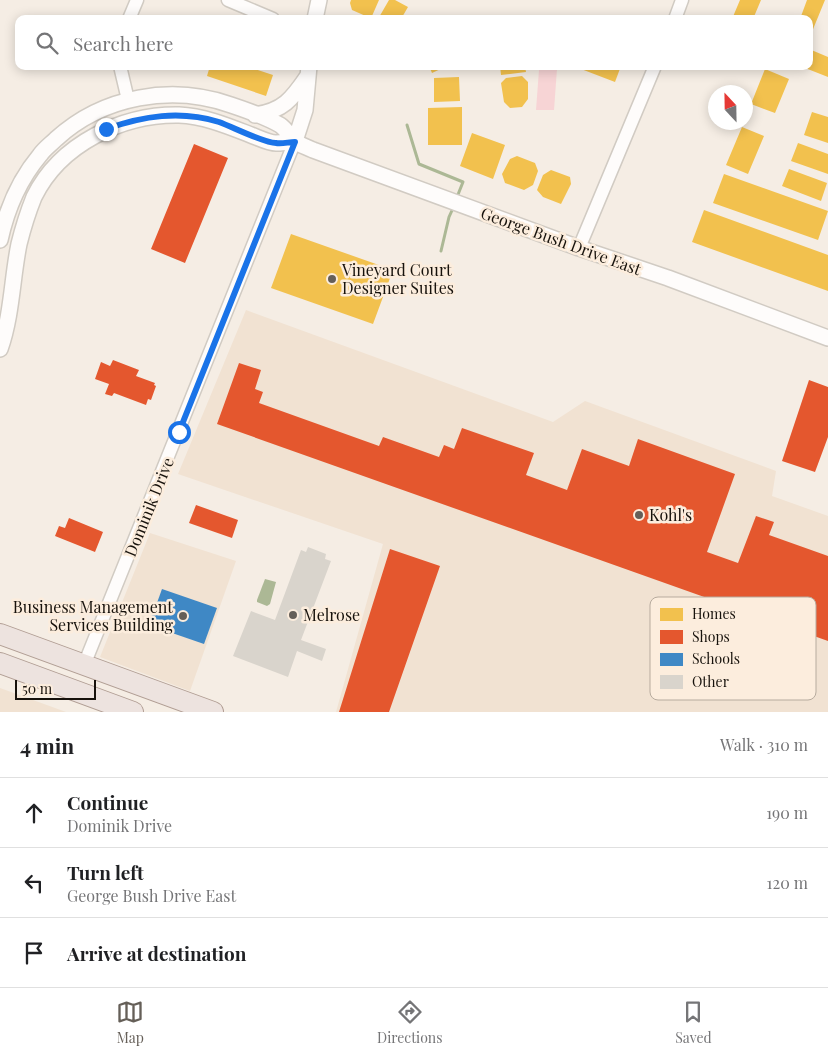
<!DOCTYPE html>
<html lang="en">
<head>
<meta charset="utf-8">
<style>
	:root { --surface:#fff; --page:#f6f6f6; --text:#202124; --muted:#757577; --line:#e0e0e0; --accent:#655f58 }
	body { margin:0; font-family:"Playfair Display",serif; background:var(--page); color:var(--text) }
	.compass { position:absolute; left:708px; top:85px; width:45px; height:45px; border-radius:50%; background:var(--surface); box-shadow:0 2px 12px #0003; rotate:338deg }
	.scale { position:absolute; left:15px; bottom:12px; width:81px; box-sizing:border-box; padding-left:5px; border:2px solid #17120c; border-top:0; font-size:14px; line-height:18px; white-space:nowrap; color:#17120c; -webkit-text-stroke:4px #fceddd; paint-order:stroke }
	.stop { position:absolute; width:15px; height:15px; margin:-11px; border:4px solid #1a73e8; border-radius:50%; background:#fff }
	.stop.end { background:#1a73e8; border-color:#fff; box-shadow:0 1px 5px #0008 }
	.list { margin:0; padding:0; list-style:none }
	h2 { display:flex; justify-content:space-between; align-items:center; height:65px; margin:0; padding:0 20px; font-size:21px }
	h2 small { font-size:16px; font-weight:400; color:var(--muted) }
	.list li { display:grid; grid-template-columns:32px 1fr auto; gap:15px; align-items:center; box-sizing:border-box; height:70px; padding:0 20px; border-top:1px solid var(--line) }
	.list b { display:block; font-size:19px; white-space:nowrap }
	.list p { margin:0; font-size:16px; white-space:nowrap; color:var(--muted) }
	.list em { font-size:16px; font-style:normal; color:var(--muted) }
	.icon { flex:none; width:28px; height:28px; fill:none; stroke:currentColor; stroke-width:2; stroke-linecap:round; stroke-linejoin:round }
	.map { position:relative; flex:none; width:828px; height:712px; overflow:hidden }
	.search { position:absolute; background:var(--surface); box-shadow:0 2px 12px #0003; left:15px; right:15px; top:15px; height:55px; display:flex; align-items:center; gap:12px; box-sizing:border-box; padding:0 18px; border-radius:10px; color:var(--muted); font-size:19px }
	.sheet { height:275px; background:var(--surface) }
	nav { display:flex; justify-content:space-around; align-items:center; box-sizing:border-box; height:70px; border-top:1px solid var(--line); background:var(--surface); font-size:14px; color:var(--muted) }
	nav a { display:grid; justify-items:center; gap:2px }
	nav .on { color:var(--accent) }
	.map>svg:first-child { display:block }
	.built { fill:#f1e2d2 }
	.green { fill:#f7d4d5 }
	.water { fill:#acb895 }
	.homes { fill:#f2c14e }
	.shops { fill:#e4572e }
	.schools { fill:#3f88c5 }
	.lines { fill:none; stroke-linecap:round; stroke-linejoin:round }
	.stream { stroke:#acb895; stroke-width:3 }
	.building { fill:#d9d4cc }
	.minor-casing { stroke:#d1cbc3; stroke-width:15 }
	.tertiary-casing { stroke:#d1cbc3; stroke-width:18 }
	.primary-casing { stroke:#b19e94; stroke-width:22 }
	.minor { stroke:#fefcfb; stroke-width:12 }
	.tertiary { stroke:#fefcfb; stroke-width:15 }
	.primary { stroke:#ede3df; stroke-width:20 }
	.route { stroke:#1a73e8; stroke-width:6 }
	.poi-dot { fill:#655f58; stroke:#fceddd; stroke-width:2 }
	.labels { text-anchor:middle; stroke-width:5; stroke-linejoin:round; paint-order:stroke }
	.street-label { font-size:16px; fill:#17120c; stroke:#fceddd }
	.poi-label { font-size:16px; fill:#17120c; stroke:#fceddd; text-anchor:start }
	.key { fill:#fceddd; stroke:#b7ab9e; stroke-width:1 }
	.key-label { font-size:14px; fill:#17120c }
</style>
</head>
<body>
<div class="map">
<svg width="828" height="712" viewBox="0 0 828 712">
	<rect width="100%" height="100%" fill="#f5ede4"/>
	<path class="built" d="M246,310l307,112 32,-21 191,70 -4,25 56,20v196h-492l47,-168 -205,-70z
		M150,533l86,28 -46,130 -90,-34z
		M0,688l66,24h-66z"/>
	<path class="green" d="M557,69l-3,41h-18l3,-40z"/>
	<path class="water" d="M265,579l11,3 -6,22 -3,2 -10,-4v-2z"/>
	<path class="homes" d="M351,0h28l-7,16 -4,1 -16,-7 -2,-7z
		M389,0h6l13,7 -7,12h-23z
		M740,0h21l-8,19h-21z
		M807,0h18l-16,39v-20h-9z
		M809,49l19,8v20l-28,-11h9z
		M210,66h36l27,9 -7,21 -59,-20z
		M429,66h18l-15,7z
		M500,66h25l1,6 -25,3z
		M582,66h39l-6,16 -34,-13z
		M765,69l24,10 -14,34 -24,-9z
		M522,76l6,6v17l-6,8 -12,1 -6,-6 -3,-19 5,-5z
		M459,77l1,24 -26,1v-24z
		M462,107v38h-34v-37z
		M812,112l16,5v26l-24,-8z
		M742,127l22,9 -16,38 -22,-9z
		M472,133l33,12 -12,34 -33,-13z
		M798,143l30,11v20l-37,-13z
		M517,156l18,7 3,8 -5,14 -9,5 -19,-7 -3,-9 8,-15z
		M789,169l38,14 -6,18 -39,-15z
		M551,170l19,7 1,7 -10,20 -18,-7 -6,-7 6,-15z
		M724,174l104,37 -10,29 -105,-37z
		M704,210l124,45v36l-136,-49z
		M291,234l102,36 -20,54 -102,-36z"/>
	<path class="shops" d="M194,144l34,14 -43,105 -34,-14z
		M113,360l26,10 -3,6 19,7 -1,2 2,1 -5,14 -3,-1 -2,6 -32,-12 -2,3 -7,-2 4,-10 -14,-5 6,-17 9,4z
		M239,363l22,7 -6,19 8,3 -4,11 120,43 4,-9 56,20 5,-12 10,4 8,-21 72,25 -8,22 41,15 15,-41 47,17 9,-27 97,35 -28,78 31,11 18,-47 18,6 -5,13 59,21v85l-611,-217z
		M809,380l19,7v50l-13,35 -33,-11z
		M196,505l42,15 -6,18 -43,-15z
		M69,518l34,14 -8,20 -40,-16 4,-10 6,2z
		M390,549l50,17 -51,146h-50z"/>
	<path class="schools" d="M162,589l55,19 -13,36 -55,-19z"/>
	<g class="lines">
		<path class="stream" d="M407,125l12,39 44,18 -6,15
			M441,251l8,-34 5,-11"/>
	</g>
	<path class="building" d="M308,547l18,7 -1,5 6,2 -30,79 25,9 -4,12 -25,-10 -9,26 -55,-21 18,-45 24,9 26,-70 5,2z"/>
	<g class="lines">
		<defs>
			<path id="minor" d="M228,0l45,19
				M129,19l8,-19
				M675,19l7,-19
				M120,66l8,34
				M579,248l76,-182
				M84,665l211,-524"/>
			<path id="tertiary" d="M315,19l4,-19
				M255,115c28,-4 37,-16 52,-38
				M295,141l10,-31 4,-44
				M0,240c7,-32 19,-60 40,-85 4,-6 11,-11 16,-16 47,-43 116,-55 175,-34 15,5 35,12 49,20 6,4 10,12 16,17 4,3 11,5 17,8l266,98 89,30 160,60
				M0,349c12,-34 12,-71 19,-105 4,-16 9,-32 15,-47 26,-53 88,-83 145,-82 25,1 49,11 72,20 8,3 18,8 25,8 7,0 13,-1 19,-2"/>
			<path id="primary" d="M0,634l213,78
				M0,663l133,49"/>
		</defs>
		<use href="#minor" class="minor-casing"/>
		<use href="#tertiary" class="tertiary-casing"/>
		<use href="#primary" class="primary-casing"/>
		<use href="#minor" class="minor"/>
		<use href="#tertiary" class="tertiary"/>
		<use href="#primary" class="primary"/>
	</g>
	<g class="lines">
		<path class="route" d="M106,129c37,-13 74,-19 113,-7 14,5 45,21 57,21 6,1 13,-1 19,-1l-116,290"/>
	</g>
	<g class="poi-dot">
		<circle cx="332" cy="279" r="5"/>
		<circle cx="639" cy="515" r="5"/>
		<circle cx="293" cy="615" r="5"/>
		<circle cx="183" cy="616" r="5"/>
	</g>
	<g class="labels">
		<g class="street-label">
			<text transform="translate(561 241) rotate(20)" y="6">George Bush Drive East</text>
			<text transform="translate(149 507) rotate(-68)" y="6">Dominik Drive</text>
		</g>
		<g class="poi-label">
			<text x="342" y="276">Vineyard Court<tspan x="342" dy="18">Designer Suites</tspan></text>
			<text x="649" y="521">Kohl's</text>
			<text x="173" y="613" text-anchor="end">Business Management<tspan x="173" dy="18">Services Building</tspan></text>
			<text x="303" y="621">Melrose</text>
		</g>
	</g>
	<rect x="650" y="597" width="166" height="103" rx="8" class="key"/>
	<rect x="660" y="608" width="23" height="13" fill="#f2c14e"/>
	<rect x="660" y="630" width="23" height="14" fill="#e4572e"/>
	<rect x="660" y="653" width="23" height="13" fill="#3f88c5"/>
	<rect x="660" y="675" width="23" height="14" fill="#d9d4cc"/>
	<g class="key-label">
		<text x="692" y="619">Homes</text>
		<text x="692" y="642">Shops</text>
		<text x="692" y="664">Schools</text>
		<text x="692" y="687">Other</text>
	</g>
</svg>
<svg class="compass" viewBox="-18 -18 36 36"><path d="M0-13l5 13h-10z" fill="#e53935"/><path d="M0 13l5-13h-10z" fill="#757577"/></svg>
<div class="scale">50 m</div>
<div class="stop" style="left:179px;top:432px"></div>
<div class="stop end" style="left:106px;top:129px"></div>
<div class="search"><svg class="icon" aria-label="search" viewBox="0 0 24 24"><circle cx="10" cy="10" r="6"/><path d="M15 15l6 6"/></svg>Search here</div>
</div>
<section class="sheet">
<h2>4 min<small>Walk · 310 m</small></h2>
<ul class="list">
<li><svg class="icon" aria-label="ahead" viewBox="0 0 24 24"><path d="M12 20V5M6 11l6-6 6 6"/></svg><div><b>Continue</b><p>Dominik Drive</p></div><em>190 m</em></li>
<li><svg class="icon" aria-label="left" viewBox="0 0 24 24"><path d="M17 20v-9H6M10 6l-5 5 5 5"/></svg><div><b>Turn left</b><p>George Bush Drive East</p></div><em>120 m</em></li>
<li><svg class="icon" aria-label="arrive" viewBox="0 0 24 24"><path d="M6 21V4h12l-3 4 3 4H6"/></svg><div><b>Arrive at destination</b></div></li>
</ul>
</section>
<nav>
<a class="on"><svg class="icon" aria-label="map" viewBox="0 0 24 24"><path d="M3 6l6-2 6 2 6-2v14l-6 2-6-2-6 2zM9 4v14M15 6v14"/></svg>Map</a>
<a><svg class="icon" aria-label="directions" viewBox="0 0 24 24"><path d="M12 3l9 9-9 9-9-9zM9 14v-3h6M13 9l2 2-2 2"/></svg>Directions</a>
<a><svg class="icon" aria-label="saved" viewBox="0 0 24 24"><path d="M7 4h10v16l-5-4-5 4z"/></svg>Saved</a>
</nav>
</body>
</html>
